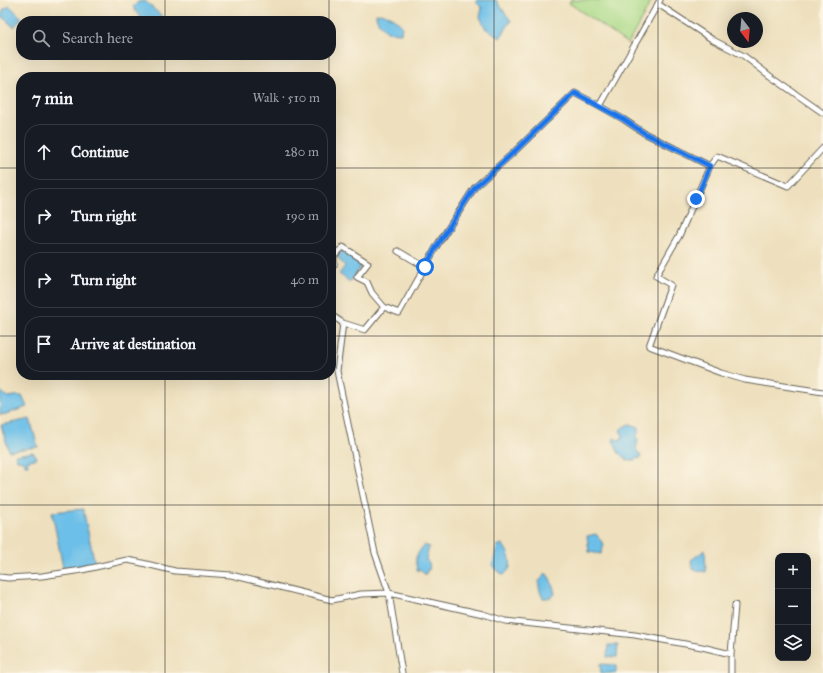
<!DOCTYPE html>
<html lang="en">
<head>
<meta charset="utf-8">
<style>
	:root { --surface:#171b24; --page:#242831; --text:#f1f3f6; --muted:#9ea1a6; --line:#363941 }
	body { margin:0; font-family:"IM FELL Great Primer",serif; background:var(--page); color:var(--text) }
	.controls { position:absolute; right:12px; bottom:12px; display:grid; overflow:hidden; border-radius:8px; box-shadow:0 4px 16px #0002 }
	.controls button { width:36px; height:36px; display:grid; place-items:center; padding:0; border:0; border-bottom:1px solid var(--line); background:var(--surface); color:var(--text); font:20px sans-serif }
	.compass { position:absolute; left:727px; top:12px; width:36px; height:36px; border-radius:50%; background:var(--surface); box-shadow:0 4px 16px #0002; rotate:164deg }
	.stop { position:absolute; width:12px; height:12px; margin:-9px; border:3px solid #1a73e8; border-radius:50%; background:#fff }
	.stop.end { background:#1a73e8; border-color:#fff; box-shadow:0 1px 4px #0008 }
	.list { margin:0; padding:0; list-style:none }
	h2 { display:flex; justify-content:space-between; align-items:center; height:52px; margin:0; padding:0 16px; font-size:17px }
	h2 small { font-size:13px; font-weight:400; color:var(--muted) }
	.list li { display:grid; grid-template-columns:26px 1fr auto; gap:12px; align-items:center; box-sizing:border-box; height:56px; margin:0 8px 8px; padding:0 8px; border:1px solid var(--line); border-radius:16px }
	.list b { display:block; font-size:15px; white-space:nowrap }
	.list em { font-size:13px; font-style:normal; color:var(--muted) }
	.icon { flex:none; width:22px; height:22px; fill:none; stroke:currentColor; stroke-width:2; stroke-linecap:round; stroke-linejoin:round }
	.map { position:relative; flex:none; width:823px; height:673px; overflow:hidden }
	.search { position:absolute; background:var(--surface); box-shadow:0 4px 16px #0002; left:16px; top:16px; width:320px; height:44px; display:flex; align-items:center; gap:10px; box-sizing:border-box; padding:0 14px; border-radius:16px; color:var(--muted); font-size:15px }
	.panel { position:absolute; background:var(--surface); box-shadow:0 4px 16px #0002; left:16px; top:72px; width:320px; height:308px; border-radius:16px }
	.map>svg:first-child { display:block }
	.green { fill:#aada88; stroke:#637b52 }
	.water { fill:#6cbfe8; stroke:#446e82 }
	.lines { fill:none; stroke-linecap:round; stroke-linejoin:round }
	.street-casing { stroke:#666155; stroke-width:7 }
	.street { stroke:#fff; stroke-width:5 }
	.route { stroke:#1a73e8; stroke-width:5 }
	.grid { fill:none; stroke:#1c1c1c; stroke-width:1; stroke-opacity:0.55 }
</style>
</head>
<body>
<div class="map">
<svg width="823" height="673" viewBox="0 0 823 673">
	<rect width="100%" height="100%" fill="#fcf5e5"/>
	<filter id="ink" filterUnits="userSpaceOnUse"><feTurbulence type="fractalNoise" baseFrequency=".025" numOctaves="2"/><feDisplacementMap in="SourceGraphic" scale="8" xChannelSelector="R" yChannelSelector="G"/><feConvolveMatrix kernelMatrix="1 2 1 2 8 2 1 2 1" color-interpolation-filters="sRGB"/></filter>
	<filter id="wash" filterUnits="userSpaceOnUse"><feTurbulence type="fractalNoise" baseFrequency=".012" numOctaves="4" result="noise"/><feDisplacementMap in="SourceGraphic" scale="16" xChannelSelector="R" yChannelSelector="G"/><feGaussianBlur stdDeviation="0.9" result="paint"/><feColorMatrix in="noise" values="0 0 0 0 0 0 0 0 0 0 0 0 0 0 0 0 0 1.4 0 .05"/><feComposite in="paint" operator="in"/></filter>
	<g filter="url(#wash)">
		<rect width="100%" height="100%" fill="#eee0be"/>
		<path class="green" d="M571,0h81l-24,44 -59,-41z"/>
		<path class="water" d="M477,0h19l15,21 -11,17 -8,-6 -6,-3 -6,-12 2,-9 -6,-6z
			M145,1l20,18 -1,2h-21c-3,-5 -7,-8 -10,-14l5,-5z
			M10,6l12,12 -8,9 -13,-11 3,-7z
			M380,13c9,2 15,5 22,13l-1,7 -14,-1c-5,-6 -11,-10 -11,-18z
			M343,249l20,14 -13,19 -11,-8 6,-8 -8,-9z
			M0,391l1,1 7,5 7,-1h7l5,11 -21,7 -6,1z
			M30,419l8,28 -29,4 -8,-26z
			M630,424l9,3v4l-3,5 2,4 -2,9 5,7 -2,3 -2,-1 -3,2 -7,1 -9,-9 -3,-8 -2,-3 1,-3 4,2 3,-1 2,-3 -3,-6c3,-3 6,-5 10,-6z
			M33,452l4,6 -10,3 1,4h-3l-2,-4 -6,-1 -2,-5z
			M83,509l12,55 -32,4 -11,-56z
			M596,534l8,11 -3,9 -12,-2 -2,-16z
			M502,544c5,5 10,16 8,23 -1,3 -4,6 -6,8l-9,-6 -3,-4 2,-5 3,-14z
			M424,545l5,2 -3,12c2,4 5,5 3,11h-2l-1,4h-2l-2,-3 -5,-1c-3,-14 -1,-14 7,-25z
			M705,550l1,22 -13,-2 -2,-10z
			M544,574h3c5,7 6,12 8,20 -4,4 -7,4 -12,4 -2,-2 -5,-13 -4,-16 1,-3 4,-3 5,-8z
			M608,645h10l-1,12h-10z
			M600,664l16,1v8h-15z"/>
	</g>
	<g filter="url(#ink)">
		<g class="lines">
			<defs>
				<path id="street" d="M660,0l-60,106 -25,-13 -61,59 -39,35 -37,57 -39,69 -15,-6 -19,23 -22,-7 -6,48 38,182 14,40 94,21 22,7 130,14 67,12 29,7v19
					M658,4l55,36 31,16 26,20 53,37
					M600,106l23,13 21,14 66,33 -31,70 -23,40 15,9 -22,61 72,27 24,7 78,12
					M710,166l7,-10 71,30 35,-38
					M398,251l27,16
					M331,269l3,-4v-9l9,-9 25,16 -11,14 10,5 5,11 12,14
					M331,315l12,8
					M0,577l8,1 34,-2 40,-6 45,-10 11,2 37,9 56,4 101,25 29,-6 28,-1 13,80
					M731,654l4,-49"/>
			</defs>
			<use href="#street" class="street-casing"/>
			<use href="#street" class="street"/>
		</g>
	</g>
	<g class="lines" filter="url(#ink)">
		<path class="route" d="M425,267l13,-23 37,-57 39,-35 61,-59 48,26 21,14 66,33 -14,33"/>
	</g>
	<path class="grid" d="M165,0v21M329,0v21M494,0v673M658,0v673M165,55v22M329,55v22M0,168h21M331,168h492M0,336h21M331,336h492M165,375v298M329,375v298M0,505h823"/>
</svg>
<div class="controls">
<button>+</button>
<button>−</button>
<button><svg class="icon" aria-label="layers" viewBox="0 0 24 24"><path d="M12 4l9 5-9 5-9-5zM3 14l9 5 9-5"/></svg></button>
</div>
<svg class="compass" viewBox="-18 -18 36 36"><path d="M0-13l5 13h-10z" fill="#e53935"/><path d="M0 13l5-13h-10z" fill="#9ea1a6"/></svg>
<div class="stop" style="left:425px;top:267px"></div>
<div class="stop end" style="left:696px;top:199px"></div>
<div class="search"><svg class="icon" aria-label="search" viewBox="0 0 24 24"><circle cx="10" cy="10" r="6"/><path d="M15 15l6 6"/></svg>Search here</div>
<section class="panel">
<h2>7 min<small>Walk · 510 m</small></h2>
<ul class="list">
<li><svg class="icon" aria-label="ahead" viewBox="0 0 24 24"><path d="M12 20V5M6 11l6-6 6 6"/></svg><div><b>Continue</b></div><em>280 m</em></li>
<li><svg class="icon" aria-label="right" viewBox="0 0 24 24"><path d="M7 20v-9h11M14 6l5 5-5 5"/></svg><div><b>Turn right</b></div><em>190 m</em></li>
<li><svg class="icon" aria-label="right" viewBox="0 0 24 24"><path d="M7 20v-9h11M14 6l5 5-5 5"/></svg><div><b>Turn right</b></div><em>40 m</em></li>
<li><svg class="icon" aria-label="arrive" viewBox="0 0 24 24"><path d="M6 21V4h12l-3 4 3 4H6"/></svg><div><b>Arrive at destination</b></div></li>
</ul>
</section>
</div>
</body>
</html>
